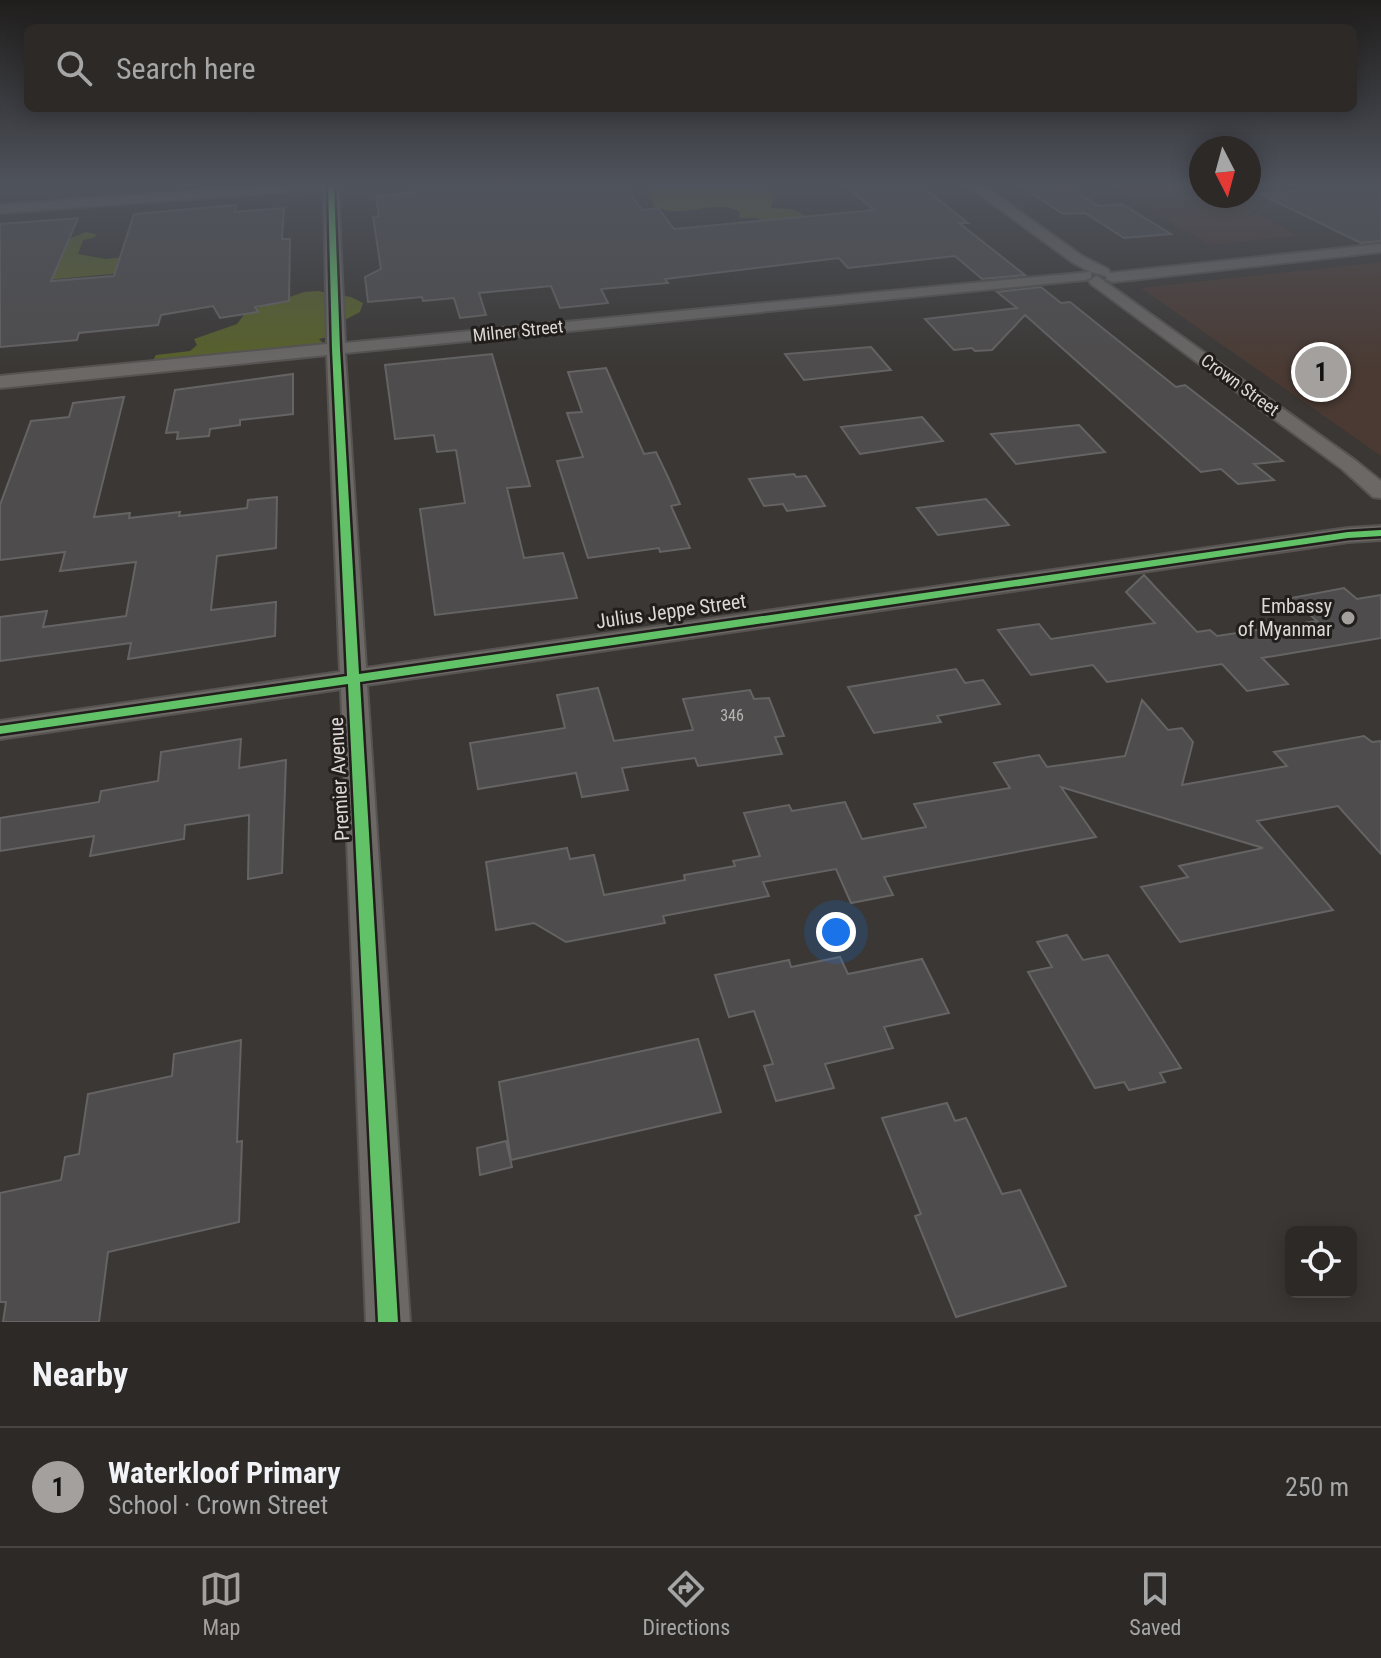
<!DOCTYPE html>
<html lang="en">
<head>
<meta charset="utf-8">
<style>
	:root { --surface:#2c2927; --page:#383533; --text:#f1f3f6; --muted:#a6a6a7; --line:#484544; --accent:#a3a09d }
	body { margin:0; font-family:"Roboto Condensed",sans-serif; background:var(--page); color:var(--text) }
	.controls { position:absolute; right:24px; bottom:24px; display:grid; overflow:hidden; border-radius:12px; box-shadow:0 4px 20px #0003 }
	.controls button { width:72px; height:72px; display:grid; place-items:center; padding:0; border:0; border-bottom:2px solid var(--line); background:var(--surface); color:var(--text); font:40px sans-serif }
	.compass { position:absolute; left:1189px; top:136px; width:72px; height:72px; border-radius:50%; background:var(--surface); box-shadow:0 4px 20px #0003; rotate:174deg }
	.you { position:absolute; left:836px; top:932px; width:28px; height:28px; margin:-20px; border:6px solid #fff; border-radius:50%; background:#1a73e8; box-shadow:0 0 0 12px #1a73e833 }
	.badge { display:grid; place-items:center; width:52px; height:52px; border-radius:50%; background:var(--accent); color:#111; font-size:26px; font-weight:700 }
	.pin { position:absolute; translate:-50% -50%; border:4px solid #fff; box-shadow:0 2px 8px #0006 }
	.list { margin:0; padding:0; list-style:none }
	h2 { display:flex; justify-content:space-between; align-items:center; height:104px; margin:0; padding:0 32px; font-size:34px }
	h2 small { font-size:26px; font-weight:400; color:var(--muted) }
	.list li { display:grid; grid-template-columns:52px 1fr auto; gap:24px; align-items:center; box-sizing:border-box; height:120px; padding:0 32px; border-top:2px solid var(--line) }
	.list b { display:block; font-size:30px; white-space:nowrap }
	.list p { margin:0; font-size:26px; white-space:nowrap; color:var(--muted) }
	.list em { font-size:26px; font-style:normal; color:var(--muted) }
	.icon { flex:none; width:44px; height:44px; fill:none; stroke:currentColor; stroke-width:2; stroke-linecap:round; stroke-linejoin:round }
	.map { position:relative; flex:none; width:1381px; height:1322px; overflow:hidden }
	.search { position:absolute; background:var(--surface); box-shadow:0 4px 20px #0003; left:24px; right:24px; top:24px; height:88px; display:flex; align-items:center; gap:20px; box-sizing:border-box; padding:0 28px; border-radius:12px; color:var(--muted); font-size:30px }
	.sheet { height:224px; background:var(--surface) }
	nav { display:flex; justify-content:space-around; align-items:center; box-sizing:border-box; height:112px; border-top:2px solid var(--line); background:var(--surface); font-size:22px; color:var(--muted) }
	nav a { display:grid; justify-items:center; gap:4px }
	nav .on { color:var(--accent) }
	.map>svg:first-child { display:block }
	.education { fill:#4a3a33 }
	.green { fill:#586129 }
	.building { fill:#4e4c4c; stroke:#656363; stroke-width:2 }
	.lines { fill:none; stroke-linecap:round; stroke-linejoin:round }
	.minor-casing { stroke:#565351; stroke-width:4 }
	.minor { fill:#6b6866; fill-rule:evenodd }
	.cycleway-casing { stroke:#211e1c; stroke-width:5 }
	.cycleway { fill:#61c268; fill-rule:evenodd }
	.poi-dot { fill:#a3a09d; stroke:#211e1c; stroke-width:3 }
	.labels { text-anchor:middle; stroke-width:6; stroke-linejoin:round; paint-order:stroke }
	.number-label { font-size:16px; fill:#b8b5b3 }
	.far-street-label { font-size:18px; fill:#dcd8d5; stroke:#211e1c }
	.poi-label { font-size:20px; fill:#dcd8d5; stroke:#211e1c; text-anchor:end }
	.street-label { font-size:20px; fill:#dcd8d5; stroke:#211e1c }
</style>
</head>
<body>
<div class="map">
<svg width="1381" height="1322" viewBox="0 0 1381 1322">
	<rect width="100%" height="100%" fill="#3a3734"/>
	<path class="education" d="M1201,185v11h22l75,40 -88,9 -91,-54z
		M1381,262v194l-240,-168z"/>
	<path class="green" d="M663,185h91l18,8 2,6 -3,9 21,1 15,8 -47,4 -2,-3h-19l1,-6c-24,-15 -56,9 -87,-6l-2,-12 -4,-4v-4z
		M86,232l11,2 -3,4 -11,2 -5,14 28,5 18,-2 -1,16 -123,11 66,-44z
		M318,291l33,6 12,6 -3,9 -29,15 1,9 -13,3 4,4 -3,3 -149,16 -18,-2 3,-5 34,-4 7,-6 -3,-6 43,-15 9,-12 58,-20z"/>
	<path class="building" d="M443,185l1,4 46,-4h134l18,25 16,-2 16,21 200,-19 -29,-25h61l7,5 12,-1 43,34h-9l66,52 -43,4 -27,-23 -107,12 -9,-10 -174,21 3,4 -67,6 7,14 -48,5 -9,-22 -72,7 7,22 -26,3 -6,-20 -31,3 -1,-4 -54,5 -3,-25 16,-8 -8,-52 6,-1 -3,-20 37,-3 -1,-6z
		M1020,185h46l33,21 23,-2 49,30 -47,4 -39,-25 -22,1z
		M1364,185h17v56l-20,2 -101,-49z
		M236,205l-1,7 49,-4 -2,31h8l-1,62 -34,6 3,5 -38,6 -7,-12 -52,9 -3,10 -79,8 -2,7 -77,7v-123l78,-6 -27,63 63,-5 20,-62z
		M1041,287l20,16 9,-1 106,85 9,-2 98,76 -29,3 20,16 -36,4 -17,-15 -20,3 -176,-157 -33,35 -17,1 -3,-3 -18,2 -29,-31 92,-11 -20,-16z
		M871,347l20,23 -87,10 -19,-26z
		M492,354l38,132 -23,2 17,70 39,-5 14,45 -142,17 -15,-106 45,-6 -9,-53 -19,2 -3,-17 -39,4 -10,-74z
		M606,368l38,86 12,-2 12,25 12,27 -9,2 19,42 -30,4 -1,-4 -71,10 -31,-97 26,-4 -16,-44 15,-1 -14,-40z
		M293,374v40l-53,6v5l-30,4 -1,7 -32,3 1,-7 -12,1 9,-43z
		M124,397l-30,120 36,-4 -1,5 51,-6 -1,4 68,-8 1,-8 29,-3 -1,51 -59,8 -6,54 65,-8 -1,34 -147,23 3,-16 -131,18v-44l47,-6 -4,16 83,-11 10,-54 -76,9 5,-19 -65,8v-55l31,-84 38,-4 4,-14z
		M922,417l21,24 -83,13 -19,-27z
		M1079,425l26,27 -89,12 -25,-30z
		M794,474l2,3 10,-1 19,30 -38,5 -4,-7 -19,2 -15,-27z
		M986,499l23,26 -71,10 -21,-27z
		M1144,575l53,57 13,-2 7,6 100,-15 -26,-23 53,-10 13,11 24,-4v43l-119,20 26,26 -41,7 -25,-27 -115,18 -14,-17 -62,10 -33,-45 41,-6 12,15 104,-16 -29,-31z
		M956,669l9,14 18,-3 17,24 -63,12 4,6 -67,11 -26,-46z
		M598,688l16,53 79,-11 -10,-31 67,-9 4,9 15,-1 15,38 -9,1 7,17 -84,12 -3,-8 -73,10 6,22 -46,7 -6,-24 -98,16 -8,-46 95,-15 -8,-33z
		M1142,700l26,30 14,-2 11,14 -11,43 105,-19 -13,-14 90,-16 8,6 9,-1v113l-43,-48 -81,15 76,89 -153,32 -39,-55 47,-10 -9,-11 84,-18 -202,-61 35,50 -212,40 9,18 -42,8 -15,-34 -73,13 6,14 -106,20 2,7 -99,19 -32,-19 -38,7 -10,-68 81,-14 3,11 24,-4 10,40 81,-15 -1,-5 51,-9 -2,-5 27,-5 -16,-43 45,-8 3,6 53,-9 17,37 64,-12 -12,-23 96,-16 -16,-25 45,-8 8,12 78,-11z
		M241,739l-2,29 47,-8 -4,113 -34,6 1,-64 -64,10 -1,14 -94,17 4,-20 -94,15v-33l99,-16 2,-11 57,-10 3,-29z
		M1067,935l16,25 25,-5 73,113 -21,5 5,9 -36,8 -5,-8 -29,6 -67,-116 24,-5 -15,-25z
		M840,957l8,17 74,-15 27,54 -65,14 9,21 -68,16 9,24 -58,13 -12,-35 9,-2 -19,-53 -25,6 -14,-42 74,-15 2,7z
		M698,1039l23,73 -210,48 -12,-78z
		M241,1040l-4,102 5,-1 -3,81 -131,30 -9,70h-96l3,-20h-6v-109l61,-13 4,-23 14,-3 9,-60 84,-18 2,-22z
		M947,1103l8,18 11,-3 36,76 18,-4 46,96 -110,31 -41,-101 6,-2 -39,-96z
		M506,1141l6,26 -32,8 -3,-27z"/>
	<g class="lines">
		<defs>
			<path id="minor" d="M272,185h66l7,158 745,-71 -18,-10 -105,-77h16l99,71 26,13 2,4 271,-29v8l-268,30 -6,-2 -1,-4 -15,-4v6l-6,2 -740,73 21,315 982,-140 33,-2v14l-33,2 -981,143 43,637h-44l-25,-633 -341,50v-18l340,-49 -13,-317 -327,33v-12l327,-32 -3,-155 -324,24v-8z
				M1097,276l259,185 25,20v17l-8,-1 -31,-28 -251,-185 -2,-3z"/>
		</defs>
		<use href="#minor" class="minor-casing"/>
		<use href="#minor" class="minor"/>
		<defs>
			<path id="cycleway" d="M328,185h6l6,164 19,325 989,-142 33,-2v6l-33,2 -988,144 38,640h-20l-30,-638 -348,50v-8l347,-50 -15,-327z"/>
		</defs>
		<use href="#cycleway" class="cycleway-casing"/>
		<use href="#cycleway" class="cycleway"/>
	</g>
	<linearGradient id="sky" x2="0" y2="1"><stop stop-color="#201e1d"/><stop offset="0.5" stop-color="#4f535c"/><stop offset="1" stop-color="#4f535c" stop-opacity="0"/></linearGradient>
	<rect width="1381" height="370" fill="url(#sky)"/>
	<circle class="poi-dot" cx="1348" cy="618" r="8"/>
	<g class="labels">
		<g class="number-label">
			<text x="732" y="721">346</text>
		</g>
		<g class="far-street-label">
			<text transform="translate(518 331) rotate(-6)" y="6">Milner Street</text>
			<text transform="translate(1240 385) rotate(36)" y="6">Crown Street</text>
		</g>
		<g class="poi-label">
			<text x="1332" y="613">Embassy<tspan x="1332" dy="23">of Myanmar</tspan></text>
		</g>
		<g class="street-label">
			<text transform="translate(671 611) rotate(-8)" y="7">Julius Jeppe Street</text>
			<text transform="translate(339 779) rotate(-93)" y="7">Premier Avenue</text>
		</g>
	</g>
</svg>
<div class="controls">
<button><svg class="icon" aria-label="locate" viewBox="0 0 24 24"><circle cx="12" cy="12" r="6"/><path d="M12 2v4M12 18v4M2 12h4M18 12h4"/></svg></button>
</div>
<svg class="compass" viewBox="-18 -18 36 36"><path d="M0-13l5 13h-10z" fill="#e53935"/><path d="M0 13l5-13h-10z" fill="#a6a6a7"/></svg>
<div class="you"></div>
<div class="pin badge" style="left:1321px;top:372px">1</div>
<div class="search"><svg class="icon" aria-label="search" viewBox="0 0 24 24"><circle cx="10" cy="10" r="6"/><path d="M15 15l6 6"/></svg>Search here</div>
</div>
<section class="sheet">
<h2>Nearby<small></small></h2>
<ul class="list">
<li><span class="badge">1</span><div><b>Waterkloof Primary</b><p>School · Crown Street</p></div><em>250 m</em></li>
</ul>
</section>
<nav>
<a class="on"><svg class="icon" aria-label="map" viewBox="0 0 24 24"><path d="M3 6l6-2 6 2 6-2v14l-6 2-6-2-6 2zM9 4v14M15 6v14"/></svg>Map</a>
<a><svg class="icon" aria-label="directions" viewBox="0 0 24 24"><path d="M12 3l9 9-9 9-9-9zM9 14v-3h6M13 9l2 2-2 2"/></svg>Directions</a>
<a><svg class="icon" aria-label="saved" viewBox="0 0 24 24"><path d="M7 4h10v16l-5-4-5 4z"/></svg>Saved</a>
</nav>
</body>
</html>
